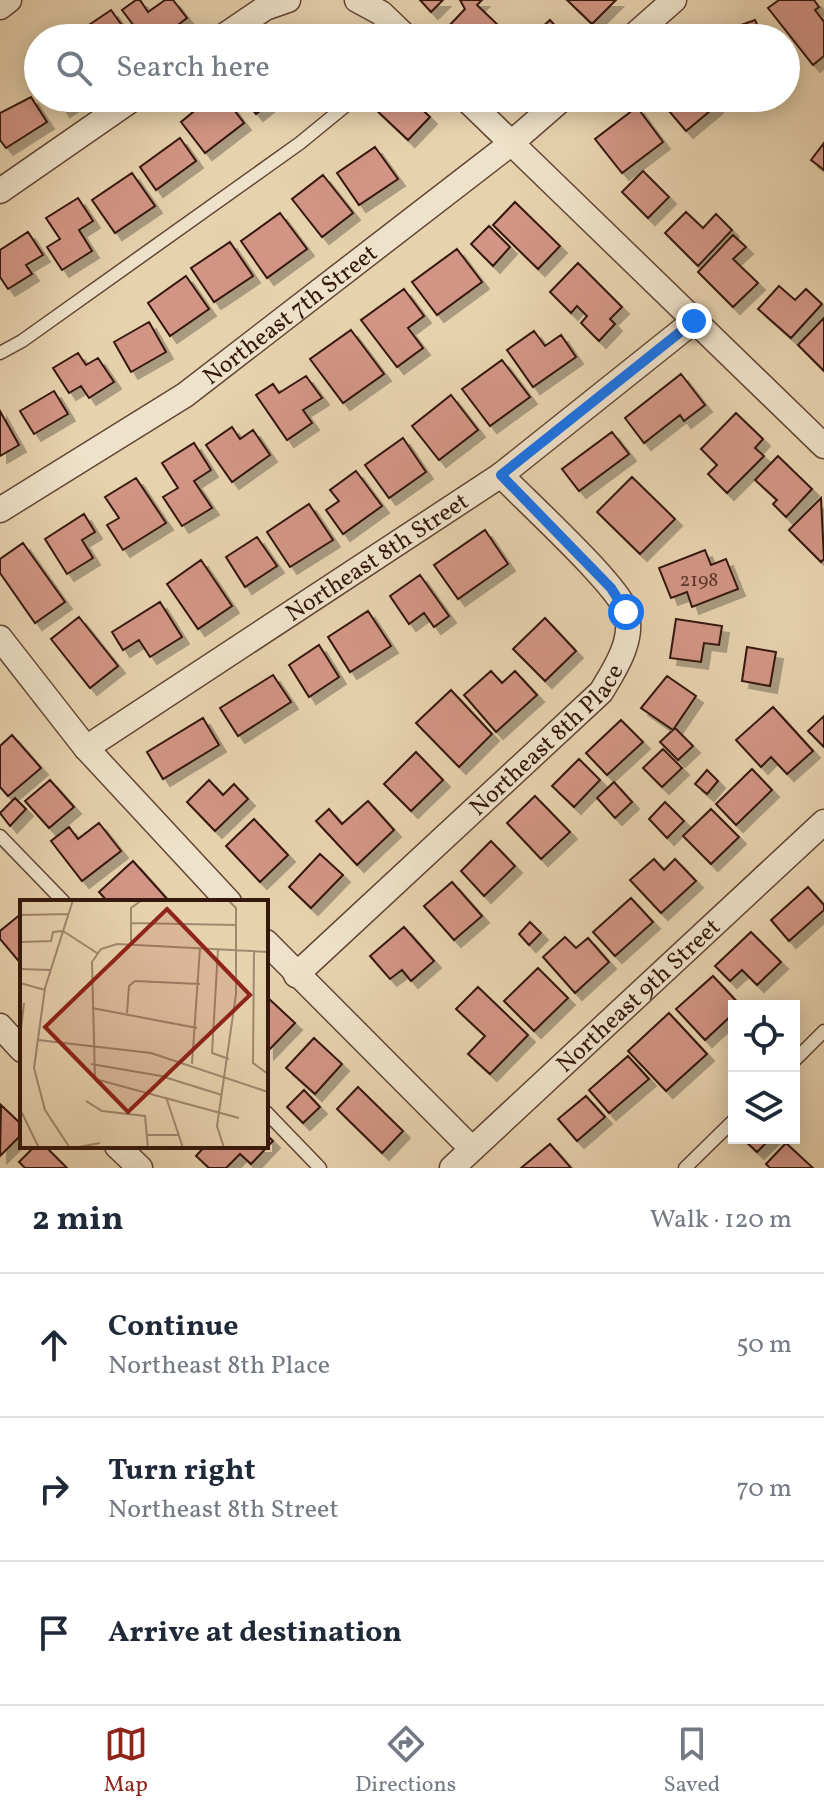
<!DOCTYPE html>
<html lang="en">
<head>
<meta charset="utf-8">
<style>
	:root { --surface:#fff; --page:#f6f6f7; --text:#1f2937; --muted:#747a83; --line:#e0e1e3; --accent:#8f2418 }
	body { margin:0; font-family:Vollkorn,serif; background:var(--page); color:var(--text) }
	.controls { position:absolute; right:24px; bottom:24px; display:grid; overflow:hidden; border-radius:0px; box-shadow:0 4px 20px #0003 }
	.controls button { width:72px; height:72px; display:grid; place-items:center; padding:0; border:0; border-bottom:2px solid var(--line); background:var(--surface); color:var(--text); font:40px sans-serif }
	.stop { position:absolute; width:24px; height:24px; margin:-18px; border:6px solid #1a73e8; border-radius:50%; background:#fff }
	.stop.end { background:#1a73e8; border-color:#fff; box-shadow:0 2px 8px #0008 }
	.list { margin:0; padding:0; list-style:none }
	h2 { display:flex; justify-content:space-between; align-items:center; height:104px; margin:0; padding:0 32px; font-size:34px }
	h2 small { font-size:26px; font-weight:400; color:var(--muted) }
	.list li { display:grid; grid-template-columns:52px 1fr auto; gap:24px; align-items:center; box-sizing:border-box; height:144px; padding:0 32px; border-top:2px solid var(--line) }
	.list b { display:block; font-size:30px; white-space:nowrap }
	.list p { margin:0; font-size:26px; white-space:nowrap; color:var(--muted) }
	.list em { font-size:26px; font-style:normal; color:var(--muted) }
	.icon { flex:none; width:44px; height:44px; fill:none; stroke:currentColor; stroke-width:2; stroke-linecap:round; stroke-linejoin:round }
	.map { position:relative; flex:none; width:824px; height:1168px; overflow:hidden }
	.search { position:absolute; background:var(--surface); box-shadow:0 4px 20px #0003; left:24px; right:24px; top:24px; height:88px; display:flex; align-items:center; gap:20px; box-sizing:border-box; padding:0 28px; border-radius:44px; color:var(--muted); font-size:30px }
	.sheet { height:536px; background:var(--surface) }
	nav { display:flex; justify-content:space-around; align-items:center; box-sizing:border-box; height:112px; border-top:2px solid var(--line); background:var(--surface); font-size:22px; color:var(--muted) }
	nav a { display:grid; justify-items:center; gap:4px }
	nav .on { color:var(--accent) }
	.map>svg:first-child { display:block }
	.building { fill:#d29585; stroke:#35180d; stroke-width:2; filter:url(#shadow) }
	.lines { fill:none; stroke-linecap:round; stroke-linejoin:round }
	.service-casing { stroke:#624635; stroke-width:15 }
	.minor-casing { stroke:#624635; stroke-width:27 }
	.service { stroke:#efe2ca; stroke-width:12 }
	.minor { stroke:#efe2ca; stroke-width:24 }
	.route { stroke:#1a73e8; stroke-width:10 }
	.labels { text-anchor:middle; stroke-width:6; stroke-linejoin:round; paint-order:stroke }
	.number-label { font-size:20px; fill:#5c372b }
	.street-label { font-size:24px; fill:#35180d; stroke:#efe2ca }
	.inset-road { fill:none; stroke:#a0886e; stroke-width:2 }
	.view { fill:#8f2418; fill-opacity:0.15; stroke:#8f2418; stroke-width:4 }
	.inset-edge { fill:none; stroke:#35180d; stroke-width:4 }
</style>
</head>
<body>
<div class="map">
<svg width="824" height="1168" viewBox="0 0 824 1168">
	<defs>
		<filter id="shadow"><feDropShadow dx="7" dy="7" stdDeviation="0" flood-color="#0004"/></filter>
	</defs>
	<rect width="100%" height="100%" fill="#e7d2ae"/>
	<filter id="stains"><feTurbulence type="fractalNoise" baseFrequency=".0025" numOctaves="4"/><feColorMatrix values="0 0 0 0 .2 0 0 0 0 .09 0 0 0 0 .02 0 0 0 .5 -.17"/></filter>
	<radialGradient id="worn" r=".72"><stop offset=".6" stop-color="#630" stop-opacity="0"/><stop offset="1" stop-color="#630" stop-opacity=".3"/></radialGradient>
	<path class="building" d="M136,0h4l8,12 17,-12h8l14,18 -21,16 3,4h-26l-21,-28z
		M420,0h23l-12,12z
		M460,0h22l-5,5 23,22 -10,11h-34l-10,-9 19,-20z
		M567,0h49l-24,24z
		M779,0h35l5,7 -4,3 9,12v34l-11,9 -45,-57z
		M111,10l20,28h-50l-4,-5z
		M550,20l16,18h-36z
		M755,20l8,18h-43l-1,-5z
		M38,72v18l-8,-12z
		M31,97l16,25 -41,26 -6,-8v-27z
		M55,98h26l-18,12z
		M210,98h15l19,25 -39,30 -24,-31z
		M243,98h33l-20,16z
		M383,98h27l20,19 -22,23 -34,-32z
		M658,98h52l6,8 -30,25z
		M637,107l26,35 -41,31 -27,-34z
		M180,138l16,23 -40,29 -16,-23z
		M824,143v27l-13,-10z
		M375,147l23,32 -39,26 -22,-32z
		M643,171l26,26 -21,21 -26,-26z
		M132,173l23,33 -40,27 -23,-33z
		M323,175l30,38 -31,24 -30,-38z
		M78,198l15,23 -14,9 13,21 -30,19 -15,-23 13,-8 -14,-21z
		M515,202l45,44 -22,23 -45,-44z
		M686,212l17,16 13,-14 16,16 -34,36 -33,-33z
		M280,213l27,36 -40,29 -26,-37z
		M489,226l21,21 -17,19 -22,-22z
		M28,232l15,23 -17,10 6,9 -24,15 -8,-12v-27z
		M733,235l13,12 -13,12 25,24 -25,24 -35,-35z
		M230,242l23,34 -39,26 -23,-34z
		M457,249l25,33 -45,33 -25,-33z
		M578,263l44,44 -12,12 5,5 -16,17 -18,-18 6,-7 -10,-10 -6,7 -21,-21z
		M186,276l23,33 -39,27 -22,-33z
		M779,286l16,14 11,-11 16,15 -31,34 -33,-29z
		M404,289l20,27 -16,12 15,20 -26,19 -36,-47z
		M824,318v53l-26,-26z
		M149,322l17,30 -35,20 -17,-30z
		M351,330l33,44 -41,29 -33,-44z
		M534,331l11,15 16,-11 15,22 -43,30 -26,-37z
		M78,353l8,12 12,-7 16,24 -25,16 -8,-12 -12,7 -16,-25z
		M502,360l28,37 -40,29 -28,-37z
		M681,374l24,31 -21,16 -4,-6 -36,28 -19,-25z
		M306,376l16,22 -19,12 9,13 -25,17 -31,-45 17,-11 6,9z
		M54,391l14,23 -34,20 -14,-23z
		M451,395l27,35 -39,30 -27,-34z
		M0,411l19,34 -19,11z
		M736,413l27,26 -8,9 9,8 -37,37 -19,-19 9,-9 -16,-16z
		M232,427l8,12 13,-9 17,25 -38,27 -26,-37z
		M612,432l17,22 -50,37 -17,-22z
		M403,438l23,34 -37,26 -24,-33z
		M194,443l17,27 -17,11 18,27 -30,18 -19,-29 15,-9 -16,-25z
		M778,456l34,33 -26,28 -13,-13 4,-4 -22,-20z
		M356,471l26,35 -39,28 -17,-24 13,-9 -9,-11z
		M632,477l43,42 -35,35 -43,-42z
		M136,478l30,45 -43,27 -16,-25 12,-7 -14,-21z
		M821,498l3,61 -3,3 -32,-32z
		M309,504l24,36 -43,27 -23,-35z
		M84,514l11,18 -13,8 11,18 -26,16 -22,-35z
		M485,530l23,34 -50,35 -24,-34z
		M257,537l20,29 -32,21 -19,-30z
		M23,543l42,59 -30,21 -35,-50v-14z
		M705,550l6,15 15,-6 12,30 -46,18 -5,-15 -16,6 -12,-30z
		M201,560l31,46 -34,23 -31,-45z
		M420,575l29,41 -15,11 -10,-14 -15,11 -19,-28z
		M160,602l22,35 -32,20 -11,-17 -16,10 -11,-18z
		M368,611l23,35 -41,26 -22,-35z
		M79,617l39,49 -28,22 -39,-49z
		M545,618l31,33 -31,30 -32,-32z
		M676,619l46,7 -3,19 -15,-2 -3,19 -31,-4z
		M319,645l20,32 -30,20 -20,-32z
		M747,647l29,5 -6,34 -28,-5z
		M491,671l11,12 13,-12 22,24 -41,37 -32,-37z
		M273,675l18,27 -53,34 -18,-28z
		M667,676l29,20 -23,34 -32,-22z
		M451,690l41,44 -33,33 -43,-44z
		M773,707l40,44 -26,23 -16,-17 -10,10 -25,-27z
		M824,716v31l-16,-16z
		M203,718l16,27 -56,34 -16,-27z
		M621,720l22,22 -36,33 -21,-22z
		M675,728l18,18 -15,14 -18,-18z
		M12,735l29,33 -33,28 -8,-9v-41z
		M663,749l19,19 -20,19 -19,-19z
		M416,752l27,28 -32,31 -27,-27z
		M579,759l21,21 -26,27 -22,-21z
		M752,769l20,21 -36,35 -20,-21z
		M707,770l11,11 -11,13 -12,-10z
		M50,780l24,27 -25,21 -24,-27z
		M209,780l14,15 11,-11 14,15 -33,32 -28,-29z
		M614,782l18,20 -17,16 -18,-20z
		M535,796l35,36 -29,27 -34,-36z
		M15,798l11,11 -16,17 -10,-13z
		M368,801l26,29 -37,35 -41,-44 13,-12 13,15z
		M665,802l19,19 -17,17 -18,-19z
		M711,809l28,28 -28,27 -28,-28z
		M254,819l34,36 -28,27 -34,-36z
		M99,823l22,28 -39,30 -31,-40 18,-14 9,12z
		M491,841l24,25 -31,30 -23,-25z
		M320,854l23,21 -32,33 -22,-21z
		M654,859l10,11 11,-11 21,22 -35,32 -31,-33z
		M133,861l35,39 -1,2h-59l-9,-10z
		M452,882l30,34 -28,24 -30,-34z
		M808,887l16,18v5l-35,31 -18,-21z
		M631,898l22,24 -38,34 -22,-24z
		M22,913v52l-22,-26v-8z
		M530,922l11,11 -12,12 -10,-11z
		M404,927l30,34 -23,20 -9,-11 -12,9 -20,-23z
		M751,932l30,30 -24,23 -15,-15 -12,11 -15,-15z
		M565,937l11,11 12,-10 21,24 -34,31 -32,-36z
		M538,968l30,30 -34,33 -30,-30z
		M713,976l28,30h-7v7l-29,27 -29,-31z
		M478,987l50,48 -38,39 -22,-20 17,-18 -29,-27z
		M267,997l28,26 -28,29 -1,-54z
		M669,1013l38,41 -41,37 -38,-40z
		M314,1038l28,26 -27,30 -29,-26z
		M628,1056l21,23 -40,34 -20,-23z
		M358,1087l45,44 -21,22 -45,-44z
		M304,1090l16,17 -17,16 -16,-16z
		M586,1096l19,21 -28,24 -19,-22z
		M1,1105l21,20v9l-22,22z
		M266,1134l7,7 -22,23 -11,-10 -14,14h-17l-13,-12 9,-10h61z
		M742,1138h29l-14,14z
		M786,1143l27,25h-43l-4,-4z
		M550,1144l21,24h-50z
		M35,1146h10l22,22h-42l-6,-6z"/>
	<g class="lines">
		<defs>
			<path id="service" d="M0,353l22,-12 278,-198 55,-45
				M0,836l64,66
				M794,1061l30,-30
				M266,1112l54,56
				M685,1168l49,-48"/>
			<g id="minor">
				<path d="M357,0l24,13 26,25"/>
				<path d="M0,7l9,-7"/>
				<path d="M221,38l44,-30 23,-8"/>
				<path d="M631,38l43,-38"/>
				<path d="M465,98l359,348"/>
				<path d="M0,191l134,-93"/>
				<path id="s1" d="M0,510l185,-115 324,-250 54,-47"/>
				<path d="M0,638l86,110 143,154"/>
				<path id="s2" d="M86,748l415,-273 193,-154"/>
				<path d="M266,942l206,207"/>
				<path id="s3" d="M296,975l305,-283c14,-23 34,-53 25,-81 -9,-27 -100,-110 -125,-136"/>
				<path d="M0,1026l22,24"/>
				<path d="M117,1146l23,22"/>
				<path id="s4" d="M452,1168l372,-346"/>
			</g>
		</defs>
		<use href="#service" class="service-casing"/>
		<use href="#minor" class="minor-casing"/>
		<use href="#service" class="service"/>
		<use href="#minor" class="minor"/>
	</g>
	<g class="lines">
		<path class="route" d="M626,612l-15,-24 -110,-113 193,-154"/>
	</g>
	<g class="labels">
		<g class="number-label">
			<text x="699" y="586">2198</text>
		</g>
		<g class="street-label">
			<text dy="8" stroke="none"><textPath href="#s1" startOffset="350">Northeast 7th Street</textPath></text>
			<text dy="8" stroke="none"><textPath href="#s2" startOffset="348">Northeast 8th Street</textPath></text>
			<text dy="8" stroke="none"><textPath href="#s3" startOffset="344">Northeast 8th Place</textPath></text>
			<text dy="8" stroke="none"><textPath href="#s4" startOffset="254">Northeast 9th Street</textPath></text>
		</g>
	</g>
	<g transform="translate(20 900)">
		<rect width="248" height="248" fill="#e7d2ae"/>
		<path class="inset-road" d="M0,15l49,-1M111,23l105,2M0,42l31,-1 2,-9 10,-1 34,22M111,44v-36l11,-8M198,49l-6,104 17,6M234,51l-1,112 15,11M0,69l31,1M0,83l25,7M72,108l105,20M107,113l2,-27 6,-5 65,3M1,129l3,-26M18,140l113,13 117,39M71,164l70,12 61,19M172,164l8,-116M146,197l17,51M66,201l16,10 43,5 3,32M0,209l19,39M219,218l-144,-39 -3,-117 9,-13 16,-5 151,8M128,235h30M50,248l-25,-38 -11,-42 11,-80 28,-88M54,248l26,-5M204,248l-7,-22 19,-132v-86l-8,-8"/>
		<path class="view" d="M147,9l83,86 -122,117 -83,-85z"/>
		<rect width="248" height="248" class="inset-edge"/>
	</g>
	<rect width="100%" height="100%" filter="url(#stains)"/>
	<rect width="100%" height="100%" fill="url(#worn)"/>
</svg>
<div class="controls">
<button><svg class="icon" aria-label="locate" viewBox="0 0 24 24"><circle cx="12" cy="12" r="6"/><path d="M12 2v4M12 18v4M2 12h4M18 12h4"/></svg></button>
<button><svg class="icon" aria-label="layers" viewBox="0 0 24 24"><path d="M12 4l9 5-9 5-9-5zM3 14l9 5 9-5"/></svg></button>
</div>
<div class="stop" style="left:626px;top:612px"></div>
<div class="stop end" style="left:694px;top:321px"></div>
<div class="search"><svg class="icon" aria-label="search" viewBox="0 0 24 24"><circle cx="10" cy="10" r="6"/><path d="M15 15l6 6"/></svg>Search here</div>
</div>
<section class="sheet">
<h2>2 min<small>Walk · 120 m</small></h2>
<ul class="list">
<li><svg class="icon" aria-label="ahead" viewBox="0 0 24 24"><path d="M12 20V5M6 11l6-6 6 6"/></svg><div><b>Continue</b><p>Northeast 8th Place</p></div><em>50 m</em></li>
<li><svg class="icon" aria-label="right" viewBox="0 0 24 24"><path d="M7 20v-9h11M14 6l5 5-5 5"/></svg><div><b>Turn right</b><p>Northeast 8th Street</p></div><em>70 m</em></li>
<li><svg class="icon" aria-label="arrive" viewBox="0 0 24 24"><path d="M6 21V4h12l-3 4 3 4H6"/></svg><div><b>Arrive at destination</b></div></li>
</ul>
</section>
<nav>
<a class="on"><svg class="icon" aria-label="map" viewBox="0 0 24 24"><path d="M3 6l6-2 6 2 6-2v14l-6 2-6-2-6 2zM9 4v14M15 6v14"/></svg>Map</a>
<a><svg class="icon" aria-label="directions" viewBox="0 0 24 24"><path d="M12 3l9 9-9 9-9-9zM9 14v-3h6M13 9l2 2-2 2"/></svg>Directions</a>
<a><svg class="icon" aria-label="saved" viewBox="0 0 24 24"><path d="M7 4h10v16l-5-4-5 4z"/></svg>Saved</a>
</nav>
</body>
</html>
